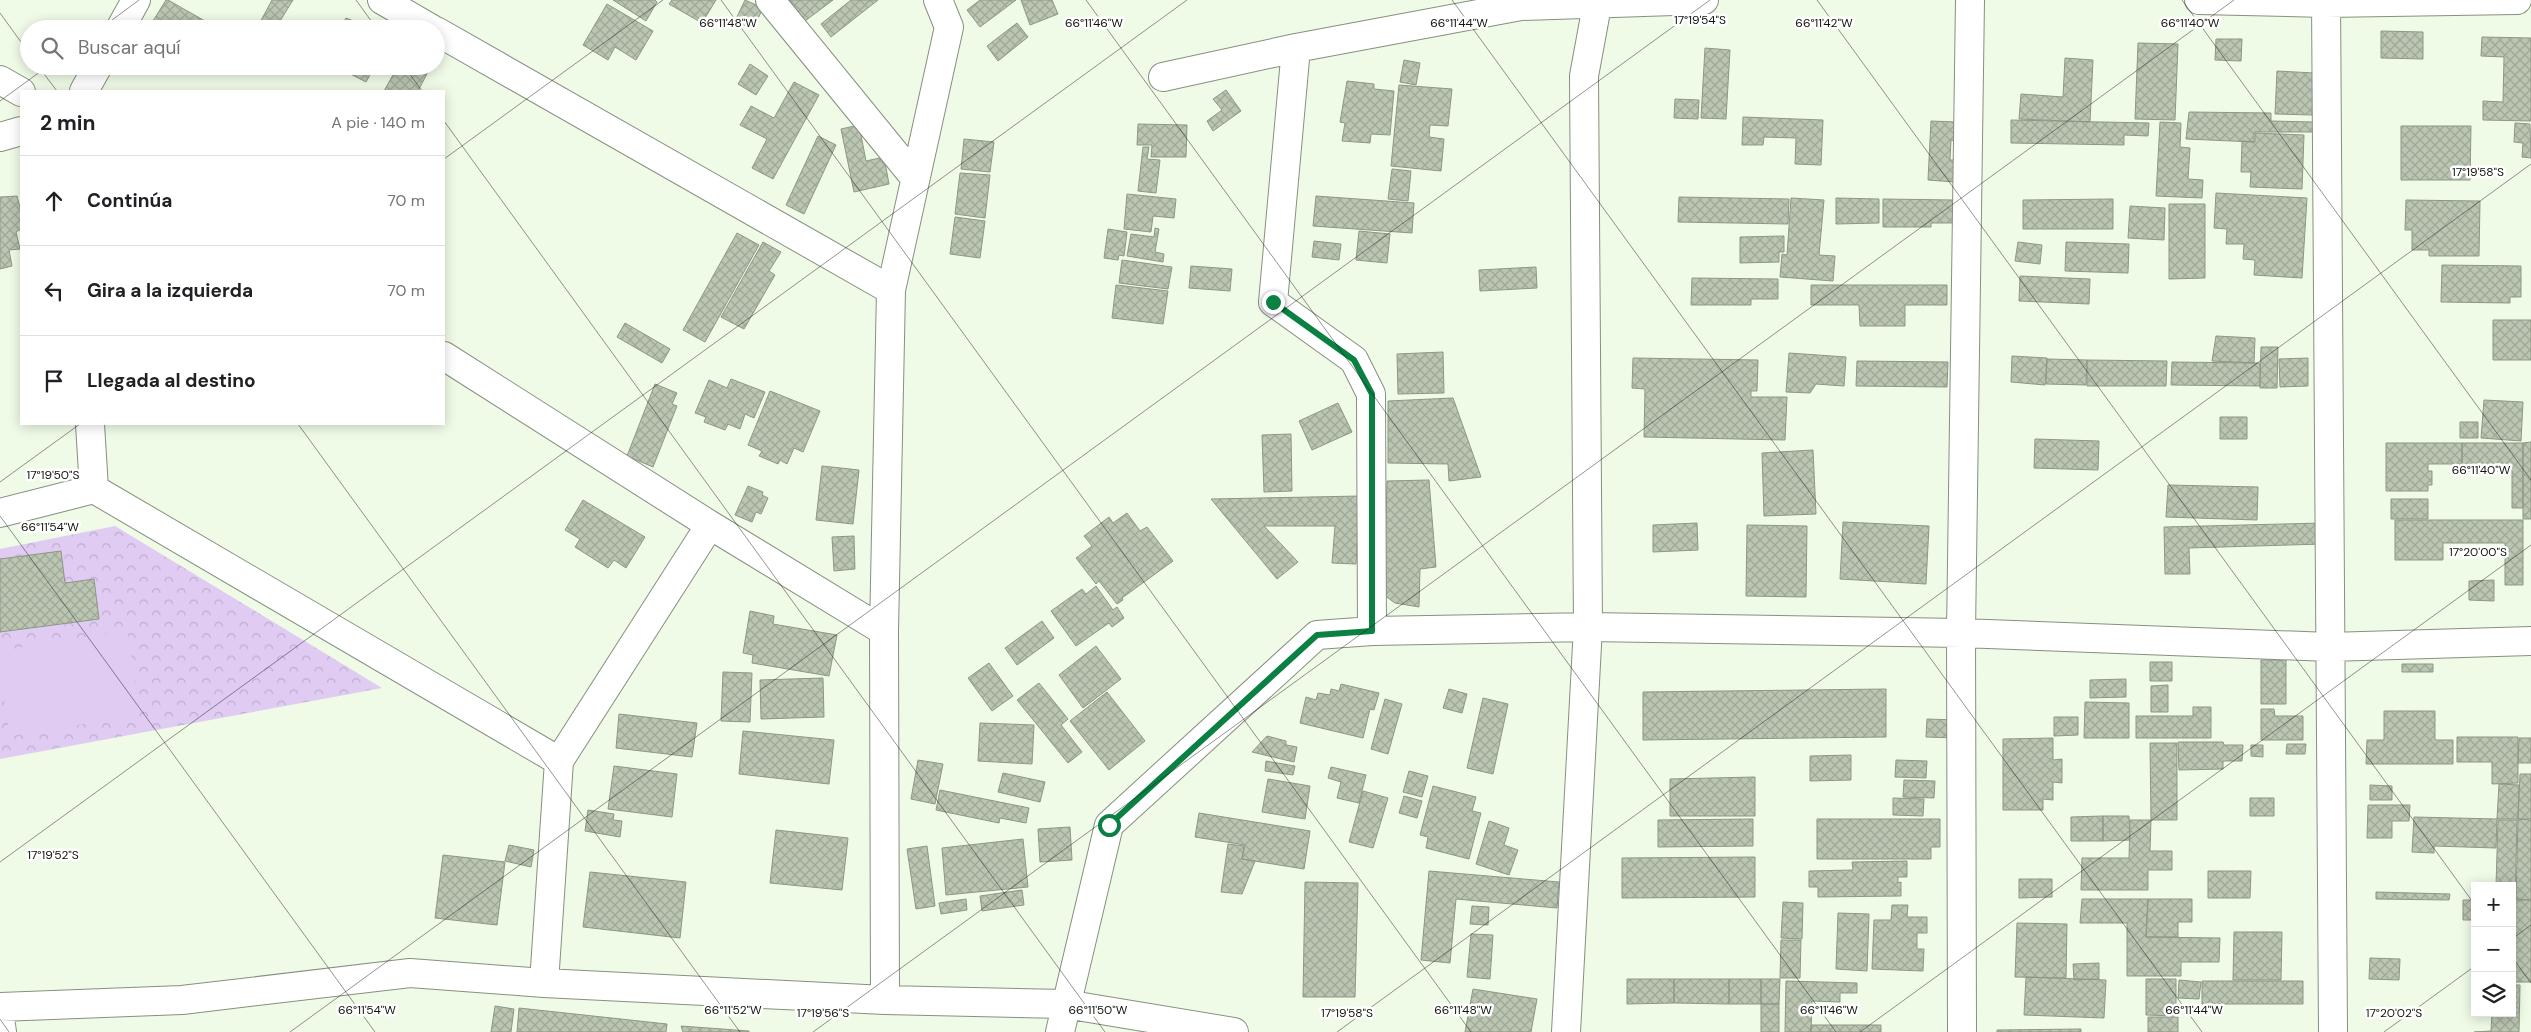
<!DOCTYPE html>
<html lang="es">
<head>
<meta charset="utf-8">
<style>
	:root { --surface:#fff; --page:#f2f2f2; --text:#202124; --muted:#757577; --line:#e0e0e0 }
	body { margin:0; font-family:"DM Sans",sans-serif; background:var(--page); color:var(--text) }
	.controls { position:absolute; right:15px; bottom:15px; display:grid; overflow:hidden; border-radius:0px; box-shadow:0 2px 12px #0003 }
	.controls button { width:45px; height:45px; display:grid; place-items:center; padding:0; border:0; border-bottom:1px solid var(--line); background:var(--surface); color:var(--text); font:25px sans-serif }
	.stop { position:absolute; width:15px; height:15px; margin:-11px; border:4px solid #0b8043; border-radius:50%; background:#fff }
	.stop.end { background:#0b8043; border-color:#fff; box-shadow:0 1px 5px #0008 }
	.list { margin:0; padding:0; list-style:none }
	h2 { display:flex; justify-content:space-between; align-items:center; height:65px; margin:0; padding:0 20px; font-size:21px }
	h2 small { font-size:16px; font-weight:400; color:var(--muted) }
	.list li { display:grid; grid-template-columns:32px 1fr auto; gap:15px; align-items:center; box-sizing:border-box; height:90px; padding:0 20px; border-top:1px solid var(--line) }
	.list b { display:block; font-size:19px; white-space:nowrap }
	.list em { font-size:16px; font-style:normal; color:var(--muted) }
	.icon { flex:none; width:28px; height:28px; fill:none; stroke:currentColor; stroke-width:2; stroke-linecap:round; stroke-linejoin:round }
	.map { position:relative; flex:none; width:2531px; height:1032px; overflow:hidden }
	.search { position:absolute; background:var(--surface); box-shadow:0 2px 12px #0003; left:20px; top:20px; width:425px; height:55px; display:flex; align-items:center; gap:12px; box-sizing:border-box; padding:0 18px; border-radius:28px; color:var(--muted); font-size:19px }
	.panel { position:absolute; background:var(--surface); box-shadow:0 2px 12px #0003; left:20px; top:90px; width:425px; height:335px; border-radius:0px }
	.map>svg:first-child { display:block }
	.park { fill:url(#park-crowns) }
	.garden { fill:#e0cbf2 }
	.building { fill:url(#building-cross-hatch); stroke:#8d9785 }
	.lines { fill:none; stroke-linecap:round; stroke-linejoin:round }
	.minor-casing { stroke:#86907f; stroke-width:30 }
	.minor { stroke:#fff; stroke-width:28 }
	.route { stroke:#0b8043; stroke-width:6 }
	.ticks { fill:none; stroke:#11140e; stroke-width:1; stroke-opacity:0.45 }
	.ticks-label { font-size:12px; text-anchor:middle; fill:#11140e; stroke:#fff; stroke-width:5; stroke-linejoin:round; paint-order:stroke }
</style>
</head>
<body>
<div class="map">
<svg width="2531" height="1032" viewBox="0 0 2531 1032">
	<defs>
		<pattern id="park-crowns" width="20" height="18" patternUnits="userSpaceOnUse" patternTransform="scale(1.25)"><rect width="20" height="18" fill="#e0cbf2"/><path d="M2 6a3 3 0 1 1 6 0M12 15a3 3 0 1 1 6 0" fill="none" stroke="#bfadce"/></pattern>
		<pattern id="building-cross-hatch" width="8" height="8" patternUnits="userSpaceOnUse" patternTransform="scale(1.25)"><rect width="8" height="8" fill="#bac5b2"/><path d="M0 0l8 8M0 8l8-8" fill="none" stroke="#9fa898"/></pattern>
	</defs>
	<rect width="100%" height="100%" fill="#effae7"/>
	<path class="park" d="M115,526l267,162 -382,71v-210z"/>
	<path class="garden" d="M127,630l13,85 -130,21 -10,-63v-22z"/>
	<path class="building" d="M166,0h2l51,29h-71z
		M272,0h21l-18,29 -18,-1z
		M613,0h42l2,2 -11,19z
		M672,0h44l-14,23 -33,-19z
		M745,0l18,8 -10,21 -18,-8z
		M789,0h44l-28,21z
		M851,0h27l-47,37 -10,-13z
		M980,0h36l-36,27 -13,-17z
		M1021,0h31l6,14 -28,11z
		M607,4l46,27 -17,29 -21,-13 -7,13 -25,-15z
		M346,18l25,10 1,1h-32z
		M1017,23l11,14 -30,24 -11,-15z
		M2381,31l42,1v27l-42,-1z
		M2482,37l49,1v83l-48,-1v-19l20,1 1,-45 -23,-1z
		M2216,39h26l-1,22 -26,-1z
		M2138,43l40,1 -3,76 -40,-1z
		M1705,48l25,2 -4,69 -25,-1z
		M2065,58l28,2 -3,62 -71,-3 2,-25 42,3z
		M1404,60l16,3 -4,22 -16,-3z
		M750,64l18,12 -12,19 -18,-11z
		M335,66h40l-9,16z
		M398,66h33l-13,25h-34z
		M2277,71l37,2 -2,42 -37,-1z
		M1347,81l27,3v5l20,2 -4,44 -19,-1 -1,9 -28,-2 3,-18 -5,-1z
		M794,82l25,13 -46,84 -21,-11 15,-29 -27,-14 11,-19 23,12z
		M1399,85l53,4 -4,37 -18,-1 -1,12 15,2 -3,32 -50,-5z
		M1226,90l15,21 -28,20 -6,-10 15,-11 -9,-11z
		M1675,99l24,1 -1,19 -24,-1z
		M2189,112l82,1v8l42,1v10h-59v10l-68,-3z
		M1743,117l80,3 -2,45 -26,-1 1,-26 -32,-1 -1,8h-21z
		M2011,120l138,3 -1,13 -24,-1v10l-113,-2z
		M1931,121l25,1v19l-5,-1 -1,20h5l-1,22 -26,-2z
		M2160,122l21,1 -1,24 10,1 -2,31 15,1 -1,18 -46,-2z
		M2515,123l15,1 1,34 -9,-1 1,-14 -9,-1z
		M1138,124l49,1 -1,32h-35l1,-12h-15z
		M859,125l7,36 18,-4 5,27 -35,8 -13,-63z
		M2401,126h70l-1,54h-69z
		M2255,133l49,2 -2,54 -52,-2 1,-15h-10l1,-31 13,1z
		M818,136l18,9 -32,69 -18,-9z
		M964,139l30,3 -4,30 -29,-3z
		M1143,147h6l-2,12 13,1 -4,33 -18,-2z
		M1392,169l19,2 -3,30 -20,-2z
		M960,173l30,2 -5,43 -30,-4z
		M2216,193l91,5 -5,80 -48,-3 1,-15 -12,-1 1,-15h-18l1,-15 -13,-1z
		M1127,194l49,5 -2,19 -21,-2 -2,16 -27,-3z
		M17,196l4,15v18l-5,3 4,17 -11,1 3,16 -12,3v-72z
		M1316,196l98,7 -2,30 -99,-7z
		M1679,197l110,2 -1,25 -110,-2z
		M1791,198l33,2 -5,55 16,1 -2,25 -53,-4 2,-23 5,1z
		M1836,198l43,1v24l-43,1z
		M1883,199l71,1v23h-23v4h-48z
		M2113,199v30h-90v-29z
		M2406,200l74,1 -1,55h-50v-6h-17v-20h-7z
		M2169,204h36v74l-36,1z
		M2130,206l35,2 -1,32 -36,-2z
		M955,217l30,4 -5,37 -30,-4z
		M1155,228l4,1 -4,23 9,2 -1,8 -36,-6 4,-22 23,3z
		M1108,229l19,3 -3,24 -5,-1 -1,5 -14,-2z
		M1359,231l31,3 -3,29 -31,-3z
		M737,233l22,12 -54,97 -22,-12z
		M1784,236v16h-5v10l-39,1v-26z
		M1314,241l27,3 -2,16 -27,-3z
		M763,242l18,10 -12,19 6,4 -31,54 -23,-12z
		M2018,242l24,3 -2,19 -25,-3z
		M2066,242l63,2 -1,29 -63,-2z
		M1122,260l50,7 -4,22 -49,-6z
		M2442,265l79,1v31h-11v6l-69,-1z
		M1191,266l41,3 -2,22 -41,-3z
		M1536,267l1,21 -57,3 -1,-21z
		M2020,276l70,3 -1,25 -70,-3z
		M1692,278l86,1v20h-27v6h-60z
		M1116,285l52,6 -5,33 -51,-6z
		M1811,285h136v20h-42v21h-45l-1,-21h-48z
		M2493,320h38v40h-38z
		M625,323l45,26 -8,14 -45,-26z
		M2216,336l39,2 -1,25 -42,-2z
		M2261,347h17l-1,41h-17z
		M1443,352l1,41 -46,1 -1,-40z
		M1789,353l57,4 -2,29 -28,-2 -6,9 -24,-1z
		M2012,356l35,2 -2,27 -34,-3z
		M1633,358l125,2 -1,31h-6v6h36l-2,43 -141,-3 1,-48 -13,-1z
		M2308,358v28l-28,1 -1,-28z
		M2047,359l40,1 -1,25 -40,-1z
		M2087,360l80,1 -1,25h-79z
		M1857,361l91,1 -1,25 -91,-1z
		M2172,362l88,1v23l-89,-1z
		M731,379l34,13 -11,26 -9,-4 -5,15 -12,-5 -3,6 -21,-8 2,-5 -11,-4 14,-33 18,8z
		M655,384l22,9 -5,11 5,2 -24,61 -26,-11z
		M770,391l50,20 -17,41 -9,-4 -7,16 -7,-4 -2,4 -19,-8 3,-5 -14,-6z
		M1453,398l28,79 -32,4 -1,-17 -60,-1v-62z
		M2484,400l39,2 -2,39 -40,-3z
		M1338,403l14,29 -40,18 -13,-29z
		M2220,417h27v22h-27z
		M2460,422h18v16h-18z
		M1291,434l1,57 -28,1 -2,-57z
		M2035,439l64,2 -1,29 -64,-2z
		M2531,442v77h-8v-76z
		M2386,443h76v21h-34v7h4v14h-4v6h-42z
		M2462,443h61v65h-11v-37h-50z
		M1813,450l3,64 -52,2 -2,-63z
		M822,466l37,4 -6,54 -37,-4z
		M1429,480l7,87 -16,2 -1,38 -24,-4 -11,-8 3,-114z
		M2168,485l90,2 -1,33 -91,-3z
		M748,486l15,6 -1,3 6,3 -7,16 -5,-2 -4,10 -17,-7z
		M1360,496l-4,68 -24,-1 3,-37h-71l34,36 -21,17 -66,-80z
		M2391,499h37v20h-37z
		M583,500l62,37 -19,31 -12,-8 -6,8 -33,-21 5,-8 -15,-9z
		M1127,513l13,18 7,-4 26,34 -51,37 1,2 -6,4 -18,-23 -3,3 -20,-26 16,-12 -8,-10 25,-19 4,6z
		M2395,520h128v65h-18v-42h-62v17h-48z
		M1843,522l86,4 -3,58 -86,-5z
		M1697,523l1,27 -45,2v-27z
		M2323,523v21l-134,4 1,26h-25l-1,-47z
		M1747,525l60,1 -1,71 -60,-1z
		M854,536l1,33 -21,2 -2,-34z
		M61,551l4,32 29,-4 5,40 -99,13v-73z
		M2494,580v21l-25,-1v-19z
		M1096,586l17,24 4,-3 7,11 -12,9 -3,-4 -33,23 -25,-35 31,-22 4,5z
		M750,611l24,5 -1,8 64,11 -8,41 -77,-13 1,-8 -10,-2z
		M1042,621l12,17 -37,27 -12,-17z
		M1096,646l25,33 -38,29 -24,-33z
		M2261,660h25v44h-25z
		M2150,662h22v19h-22z
		M989,663l24,33 -21,15 -24,-33z
		M2402,664h31v8h-31z
		M723,672l29,1 -2,49 -29,-1z
		M823,678l1,39 -63,2 -1,-39z
		M2126,679v18l-36,1v-18z
		M1039,683l29,36 -7,6 21,27 -14,11 -51,-63z
		M1341,684l38,9 -5,17 -4,-1 -7,29 -63,-15 6,-26 10,3 2,-7 12,2 1,-6 8,2z
		M2168,685v27h-17v-26z
		M1449,689l18,5 -5,19 -19,-5z
		M1886,689v48l-243,3v-48z
		M1107,692l38,49 -36,29 -39,-49z
		M1483,698l25,6 -15,70 -26,-6z
		M1385,699l17,5 -14,50 -17,-5z
		M2085,702l44,1v35h-45z
		M2193,707h18v31h-75v-22h57z
		M2261,709h13l1,7h28v24h-42z
		M2384,711h51v29h18v24h-87l1,-24h17z
		M619,714l78,9 -5,34 -76,-9z
		M2054,717h24v18l-24,1z
		M1927,719l31,1 -1,18 -31,-1z
		M980,723l54,2 -2,39 -54,-3z
		M743,731l91,9 -5,44 -90,-10z
		M1267,736l19,5v4l11,2 -3,15 -42,-10z
		M2457,737h61v46l-26,1v-22h-35z
		M2053,738v22l9,-1v24l-9,-1v18l-10,-1v11h-40v-71z
		M2519,738h12v25h-13z
		M2178,742h45l1,3h19l-1,16h-19v8l-44,1z
		M2150,743h27v77h-26z
		M2287,744h19l-1,10h-19z
		M2251,745h12v12l-12,-1z
		M1851,755v25l-41,1v-25z
		M918,760l25,4 -8,40 -24,-5z
		M1896,760l31,1 -1,17 -31,-1z
		M1266,761l29,5 -2,9 -28,-4z
		M614,766l63,8 -5,43 -64,-8z
		M1331,767l35,8 -7,28 -22,-5 4,-16 -13,-4z
		M1409,771l19,5 -6,21 -19,-5z
		M1003,773l42,9 -5,20 -42,-10z
		M2520,774h11v45h-13z
		M1755,777v39h-85v-37z
		M1268,779l42,7 -5,33 -43,-7z
		M1904,780l31,1 -1,17 -31,-1z
		M2499,784l20,1 -1,34h-21z
		M2370,785l22,1v14h-22z
		M1433,786l43,11 -4,14 9,2 -12,46 -43,-11 2,-11 -8,-2z
		M940,790l89,18 -3,15 -26,-5 -1,5 -63,-13z
		M1363,791l25,7 -15,50 -24,-6z
		M1404,796l18,5 -5,17 -18,-5z
		M1893,798l31,1 -1,17 -30,-1z
		M2250,798h24v18h-24z
		M2368,805h42l-1,16h-17v17h-25z
		M588,810l26,4 -1,6 9,1 -2,16 -35,-6z
		M1199,813l111,18 -6,38 -62,-10 3,-14 -50,-8z
		M2103,816v25h-32v-24z
		M2103,816h26l1,24 -27,1z
		M2414,817l83,2 -1,29 -62,-2v7l-22,-1z
		M1753,819v27l-95,1v-27z
		M1817,819h123v28h-9v12h-114z
		M2518,819l13,1v80l-15,-1z
		M2130,820h21l-1,31h22v19h-24v20h-67l1,-32h47z
		M2498,820h19l-2,80h-3v-14h-16z
		M1489,821l20,7 -5,17 14,5 -9,25 -33,-11z
		M1070,827l2,33 -32,2 -2,-33z
		M776,830l72,8 -6,52 -72,-7z
		M1023,839l5,48 -82,8 -4,-47z
		M1228,844l16,2 -2,13 13,2 -13,33 -21,-2z
		M509,845l25,5 -3,17 -26,-6z
		M927,846l8,60 -19,3 -9,-60z
		M443,855l62,7 -8,63 -62,-7z
		M1755,857v40l-133,1v-40z
		M1907,861v16h-9v6l3,-1v14l-83,1v-10h-9v-16l44,-1 -1,-8z
		M1429,871l130,11 -2,26 -101,-9 -6,64 -29,-3z
		M2208,871h43l-1,27h-42z
		M590,872l96,10 -6,56 -97,-11z
		M2019,879h33v18l-33,1z
		M1305,882l53,1 -3,114h-52z
		M1022,890l2,15 -42,6 -2,-15z
		M2376,892l74,2 -1,6 -73,-1z
		M966,899l1,11 -26,4 -2,-11z
		M2082,899h66l-2,38 74,1 -1,24h-38v14h-54v-53h-47z
		M2148,899h44v23h-14v15h-32z
		M2463,900h12v20h-12z
		M2515,900h16v82h-18z
		M1783,902l20,1 -1,36 -21,-1z
		M1892,905h16l-1,12h20v16h-10v16h7l-1,22 -51,-2 2,-49h17z
		M1472,906l17,1 -1,18 -18,-1z
		M1838,913l31,1 -2,57 -31,-2z
		M2017,923l50,1 -1,54 -51,-1z
		M2234,932h48l-1,48h-48z
		M1471,934l22,1 -3,44 -23,-2z
		M1781,940h20l-1,38h-20z
		M2370,958l30,1 -1,21 -30,-1z
		M2099,963v16l-25,1 -1,-16z
		M2026,977l80,3 -2,38 -80,-3z
		M1627,979h47v24l-47,1z
		M1674,979h55v25l-55,-1z
		M1729,979h32v25h-32z
		M1761,979h19l-1,25h-18z
		M2146,979h30v37l-30,-1z
		M2179,980l22,2 -2,17 -21,-1z
		M1786,981l71,2v10h-17v9l-28,-1 -1,31h-26z
		M2202,981h101v23h-101z
		M2512,985h8l-1,47h-45l17,-1 1,-18h20z
		M1473,989l64,10 -6,33h-66z
		M1761,1004h18v28h-18z
		M495,1006l19,3 -3,23h-20z
		M519,1008l148,16 -1,8h-149z
		M2148,1017h30v15h-30z
		M1811,1025h70v7h-70z
		M681,1026l68,5v1h-66z
		M2081,1029v3h-84v-2z"/>
	<g class="lines">
		<defs>
			<path id="minor" d="M382,0l50,29
				M770,0l145,178
				M2199,0l127,3 191,-3
				M2326,0l7,1032
				M120,29l16,-29
				M436,31l455,259
				M1296,48l-23,254 81,58 17,34 1,237
				M1163,77l133,-29 225,-42 183,-6
				M0,80l21,12
				M84,91l14,-25
				M0,137l21,-6
				M444,356l266,169 174,106
				M90,424l4,65
				M0,513l94,-24 465,272
				M544,983l15,-222 151,-236
				M885,1000l-1,-369 7,-341 58,-263 -11,-27
				M0,1007l182,-7 228,-27 134,10 341,17 180,4 169,28
				M0,1018l2,14
				M1060,1032l49,-207 208,-190 55,-4 216,-4 373,6 368,14 202,-6
				M1566,1032l22,-405 -4,-551 14,-76
				M1962,1032l-1,-399 9,-633"/>
		</defs>
		<use href="#minor" class="minor-casing"/>
		<use href="#minor" class="minor"/>
	</g>
	<g class="lines">
		<path class="route" d="M1109,825l208,-190 55,-4v-237l-18,-34 -81,-58"/>
	</g>
	<path class="ticks" d="M356,0l21,29M721,0l750,1032M1086,0l750,1032M1452,0l750,1032M1817,0l658,905M2182,0l349,480M0,13l29,40M100,29l39,-29M38,66l19,25M404,66l18,25M0,101l48,-35M444,121l661,911M444,159l219,-159M298,424l442,608M0,482l80,-58M0,516l375,516M0,862l1187,-862M2512,939l19,-14M2512,957l19,26M0,1019l9,13M290,1032l1420,-1032M813,1032l1421,-1032M1337,1032l1194,-868M1860,1032l671,-487M2384,1032l91,-66"/>
	<g class="ticks-label">
		<text x="1700" y="24">17°19'54"S</text>
		<text x="728" y="27">66°11'48"W</text>
		<text x="1094" y="27">66°11'46"W</text>
		<text x="1459" y="27">66°11'44"W</text>
		<text x="1824" y="27">66°11'42"W</text>
		<text x="2190" y="27">66°11'40"W</text>
		<text x="2478" y="176">17°19'58"S</text>
		<text x="2481" y="474">66°11'40"W</text>
		<text x="53" y="479">17°19'50"S</text>
		<text x="50" y="531">66°11'54"W</text>
		<text x="2478" y="556">17°20'00"S</text>
		<text x="53" y="859">17°19'52"S</text>
		<text x="367" y="1014">66°11'54"W</text>
		<text x="733" y="1014">66°11'52"W</text>
		<text x="1098" y="1014">66°11'50"W</text>
		<text x="1463" y="1014">66°11'48"W</text>
		<text x="1829" y="1014">66°11'46"W</text>
		<text x="2194" y="1014">66°11'44"W</text>
		<text x="823" y="1017">17°19'56"S</text>
		<text x="1347" y="1017">17°19'58"S</text>
		<text x="2394" y="1017">17°20'02"S</text>
	</g>
</svg>
<div class="controls">
<button>+</button>
<button>−</button>
<button><svg class="icon" aria-label="layers" viewBox="0 0 24 24"><path d="M12 4l9 5-9 5-9-5zM3 14l9 5 9-5"/></svg></button>
</div>
<div class="stop" style="left:1109px;top:825px"></div>
<div class="stop end" style="left:1273px;top:302px"></div>
<div class="search"><svg class="icon" aria-label="search" viewBox="0 0 24 24"><circle cx="10" cy="10" r="6"/><path d="M15 15l6 6"/></svg>Buscar aquí</div>
<section class="panel">
<h2>2 min<small>A pie · 140 m</small></h2>
<ul class="list">
<li><svg class="icon" aria-label="ahead" viewBox="0 0 24 24"><path d="M12 20V5M6 11l6-6 6 6"/></svg><div><b>Continúa</b></div><em>70 m</em></li>
<li><svg class="icon" aria-label="left" viewBox="0 0 24 24"><path d="M17 20v-9H6M10 6l-5 5 5 5"/></svg><div><b>Gira a la izquierda</b></div><em>70 m</em></li>
<li><svg class="icon" aria-label="arrive" viewBox="0 0 24 24"><path d="M6 21V4h12l-3 4 3 4H6"/></svg><div><b>Llegada al destino</b></div></li>
</ul>
</section>
</div>
</body>
</html>
